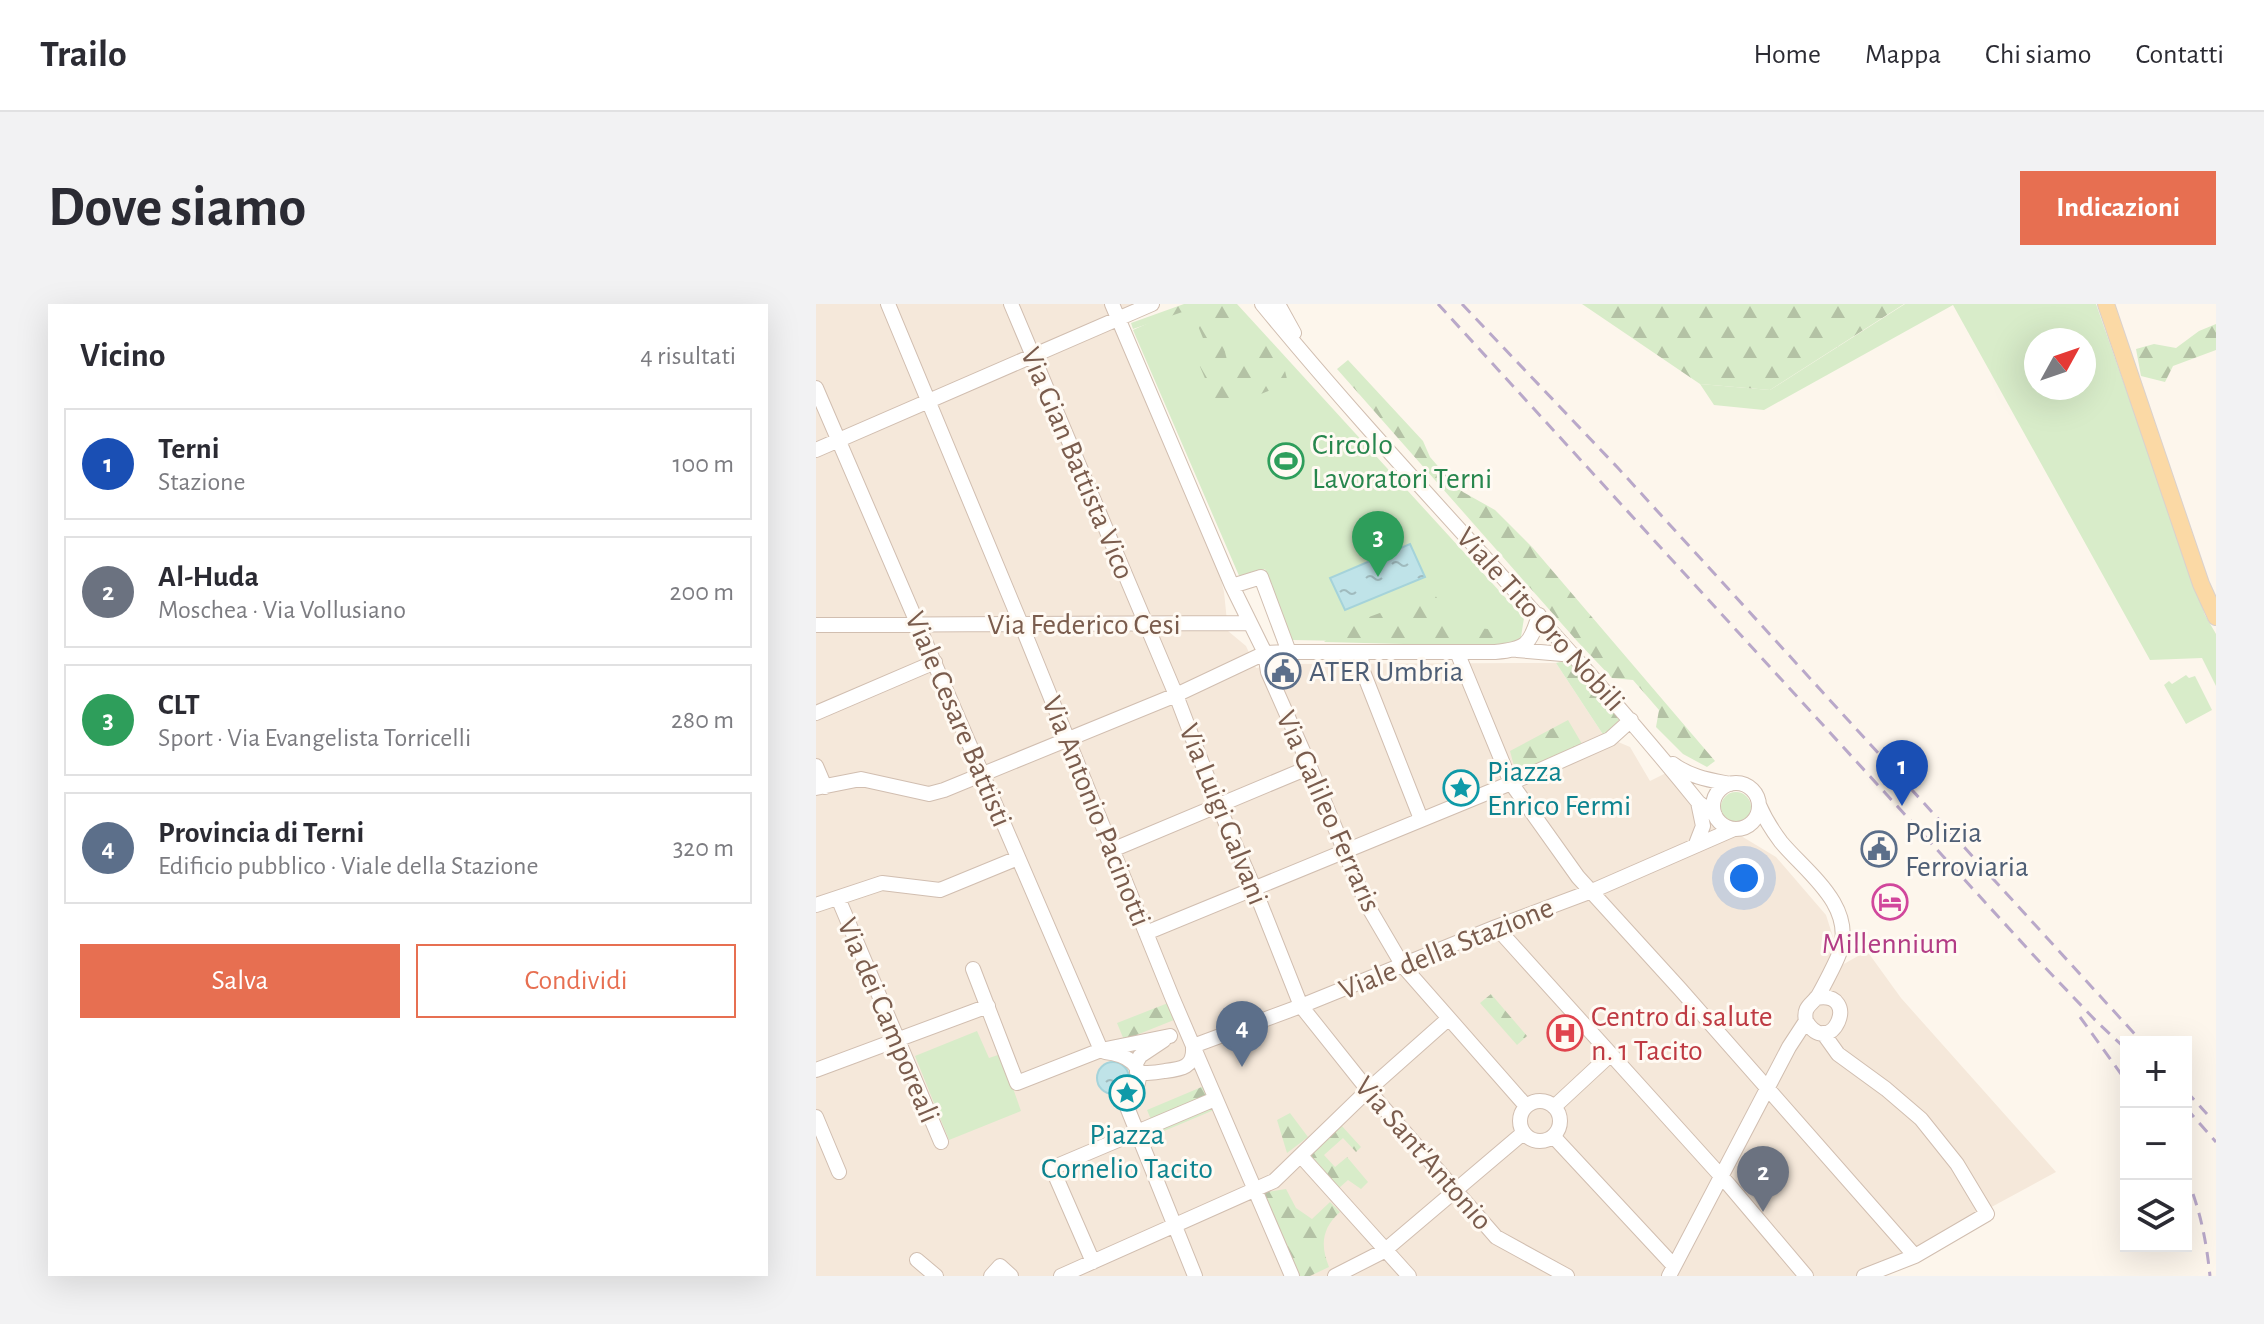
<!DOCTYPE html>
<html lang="it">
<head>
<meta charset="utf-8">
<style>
	:root { --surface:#fff; --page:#f2f2f3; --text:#2b2b33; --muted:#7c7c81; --line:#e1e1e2; --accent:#e76f51 }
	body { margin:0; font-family:"Alegreya Sans",sans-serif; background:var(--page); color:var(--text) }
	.controls { position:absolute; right:24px; bottom:24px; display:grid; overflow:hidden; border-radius:0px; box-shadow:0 8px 32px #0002 }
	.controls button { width:72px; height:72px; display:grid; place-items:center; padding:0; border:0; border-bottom:2px solid var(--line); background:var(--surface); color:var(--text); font:40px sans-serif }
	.compass { position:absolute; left:1208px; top:24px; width:72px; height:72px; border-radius:50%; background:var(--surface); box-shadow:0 8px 32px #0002; rotate:50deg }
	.you { position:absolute; left:928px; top:574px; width:28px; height:28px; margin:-20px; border:6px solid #fff; border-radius:50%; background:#1a73e8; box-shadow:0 0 0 12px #1a73e833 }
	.badge { display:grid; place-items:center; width:52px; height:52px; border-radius:50%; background:var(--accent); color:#fff; font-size:26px; font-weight:700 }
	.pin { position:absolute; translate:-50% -66px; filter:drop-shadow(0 2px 4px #0008) }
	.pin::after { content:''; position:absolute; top:42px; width:28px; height:24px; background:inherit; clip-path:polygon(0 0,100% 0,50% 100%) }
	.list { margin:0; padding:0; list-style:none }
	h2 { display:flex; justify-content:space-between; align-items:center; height:104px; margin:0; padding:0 32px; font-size:34px }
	h2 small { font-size:26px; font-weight:400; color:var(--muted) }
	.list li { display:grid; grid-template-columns:52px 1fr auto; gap:24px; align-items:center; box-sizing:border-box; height:112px; margin:0 16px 16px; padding:0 16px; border:2px solid var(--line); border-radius:0px }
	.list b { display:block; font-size:30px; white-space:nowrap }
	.list p { margin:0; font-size:26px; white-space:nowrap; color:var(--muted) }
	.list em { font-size:26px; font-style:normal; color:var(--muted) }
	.actions { display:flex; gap:16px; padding:24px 32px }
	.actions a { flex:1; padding:18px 0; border:2px solid var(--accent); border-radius:0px; text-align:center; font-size:28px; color:var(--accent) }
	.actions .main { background:var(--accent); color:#fff }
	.icon { flex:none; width:44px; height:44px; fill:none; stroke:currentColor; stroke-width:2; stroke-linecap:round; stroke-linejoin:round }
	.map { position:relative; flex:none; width:1400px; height:972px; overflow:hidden; border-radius:0px }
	header { display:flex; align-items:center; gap:48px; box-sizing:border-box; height:112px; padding:0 40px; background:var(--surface); border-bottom:2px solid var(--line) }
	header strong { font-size:38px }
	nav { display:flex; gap:44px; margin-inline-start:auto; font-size:28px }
	.intro { display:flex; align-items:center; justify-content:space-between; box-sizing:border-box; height:192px; padding:0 48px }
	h1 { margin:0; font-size:56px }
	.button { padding:20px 36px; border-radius:0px; background:var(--accent); color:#fff; font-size:28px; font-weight:700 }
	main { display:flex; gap:48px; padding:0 48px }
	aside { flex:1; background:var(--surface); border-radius:0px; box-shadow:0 8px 32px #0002 }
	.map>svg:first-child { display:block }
	.residential { fill:#f5e8da }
	.green { fill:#d8ecc9; fill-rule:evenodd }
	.forest { fill:url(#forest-firs) }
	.water { fill:url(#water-ripples); stroke:#a5d3da; stroke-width:2 }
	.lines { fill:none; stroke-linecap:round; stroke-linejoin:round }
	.minor-casing { stroke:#d1beb0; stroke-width:16 }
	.major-casing { stroke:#dad1cd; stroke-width:18 }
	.minor { stroke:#fff; stroke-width:14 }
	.major { stroke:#fbd9a5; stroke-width:16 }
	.rail { stroke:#b9a8c9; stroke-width:3; stroke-dasharray:12 8; stroke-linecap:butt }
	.labels { text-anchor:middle; stroke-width:6; stroke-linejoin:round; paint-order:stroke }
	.leisure-label { font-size:30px; fill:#27864d; stroke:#fffaf3; text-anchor:start }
	.street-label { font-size:30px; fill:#7a5c4d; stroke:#fffaf3 }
	.service-label { font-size:30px; fill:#4e5e75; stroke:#fffaf3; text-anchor:start }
	.culture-label { font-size:30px; fill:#0d838f; stroke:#fffaf3; text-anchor:start }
	.hotel-label { font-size:30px; fill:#b23c85; stroke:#fffaf3 }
	.health-label { font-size:30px; fill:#be3a42; stroke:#fffaf3; text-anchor:start }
</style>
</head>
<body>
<header>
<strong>Trailo</strong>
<nav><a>Home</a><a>Mappa</a><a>Chi siamo</a><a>Contatti</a></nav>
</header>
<div class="intro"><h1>Dove siamo</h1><a class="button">Indicazioni</a></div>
<main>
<aside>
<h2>Vicino<small>4 risultati</small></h2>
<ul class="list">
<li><span class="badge" style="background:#1a4fb4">1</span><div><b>Terni</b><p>Stazione</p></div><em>100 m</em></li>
<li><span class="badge" style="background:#6b7280">2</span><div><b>Al-Huda</b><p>Moschea · Via Vollusiano</p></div><em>200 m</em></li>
<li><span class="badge" style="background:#2e9e5b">3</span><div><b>CLT</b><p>Sport · Via Evangelista Torricelli</p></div><em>280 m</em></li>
<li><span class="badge" style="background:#5c6f8a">4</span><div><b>Provincia di Terni</b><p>Edificio pubblico · Viale della Stazione</p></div><em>320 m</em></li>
</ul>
<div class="actions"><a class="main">Salva</a><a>Condividi</a></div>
</aside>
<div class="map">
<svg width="1400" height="972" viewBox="0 0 1400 972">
	<defs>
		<pattern id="forest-firs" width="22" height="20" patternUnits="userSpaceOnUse" patternTransform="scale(2)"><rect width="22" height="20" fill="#d8ecc9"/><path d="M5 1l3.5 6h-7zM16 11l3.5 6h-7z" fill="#b4c2a5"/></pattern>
		<pattern id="water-ripples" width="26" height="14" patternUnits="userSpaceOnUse" patternTransform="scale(2)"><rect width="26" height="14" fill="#bfe3e8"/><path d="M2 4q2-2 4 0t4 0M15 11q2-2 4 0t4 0" fill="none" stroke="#a0bbbe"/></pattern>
	</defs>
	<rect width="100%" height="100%" fill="#fdf6ec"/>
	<path class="residential" d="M0,0h325l-27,13 103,246 7,29 4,39 18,15 10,22 27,-4 273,-1 48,73 26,11 20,34 16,-8 42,43 68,41 50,58 16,50 25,-14 34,47 155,174 -192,104h-1048z"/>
	<path class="green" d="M375,0h46l287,314 -3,19 -12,7 -217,-4 -27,-71 -25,9 -107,-248z
		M1089,0h191l109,311 11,19v52l-14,-28 -52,2 -197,-355 -189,105 -50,-5 -14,-21 70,6zM1220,36h48v48h-48z
		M1370,371l3,3 6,-2 17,34 -26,14 -22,-39 5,-4 3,3z
		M905 503a15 15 0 1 1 30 0a15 15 0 1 1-30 0Z
		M161,727l12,27 12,-4 20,57 -72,29 -34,-84z"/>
	<path class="forest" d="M368,0h44l15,15 -20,25 4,16 33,-24 23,27 5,20 -69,28 -27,-63 13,-5 -14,-34 -58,20 -2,-6z
		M766,0h322l-134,86 -70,-6z
		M1400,20v26l-43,16 -8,16 -24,-6 -5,-27 18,-5 22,4 23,-17z
		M532,56l75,81 7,16 19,22 14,13 32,18 38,38 182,213 -8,6 -24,-13 -27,-27 3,-17 -26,-30 -21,-2 -35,-37 -240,-272z
		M618,289l21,36 11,-3 50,7 7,14 -199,-5 13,-12 13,-6z
		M756,355l48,60 -16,17 -48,-73z
		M752,416l17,29 -67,32 -8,-30z
		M675,690l36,42 -10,9 -37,-42z
		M352,699l6,17 -50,20 -7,-17z
		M388,782l10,24 -57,24 -10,-24z
		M474,809l18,24 -21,16 -10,-33z
		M525,821l20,22 -5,5 -13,-14 -19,17 11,12 12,-10 21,25 -7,7 -13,-9 -9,8 -30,-35z
		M470,885l10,19 16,11 18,-17 10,10c-18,16 -20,33 -11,55l-19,9h-14l-35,-83z"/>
	<path class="water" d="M594,240l15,33 -80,33 -15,-32z
		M281 774a16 16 0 1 1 32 0a16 16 0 1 1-32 0Z"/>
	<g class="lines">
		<defs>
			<path id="minor" d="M72,0l133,320 151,373 120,279
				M195,0l165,391 42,110 37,85 46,116 67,84 128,147 71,39
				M296,0l120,282
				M446,0c140,171 297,326 436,498l17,13
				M462,0l16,29
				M0,84l285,662
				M0,146l336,-146
				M0,321l432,-2
				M701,346l57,5
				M473,348l-28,-75 -29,9 33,67 3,19 42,95 56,136 37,63 123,140
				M641,348l54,131 67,94 102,112 235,267
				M545,349l1,16 59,150
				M0,409l119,-51
				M857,460c17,13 37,16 57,20
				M0,462l9,21
				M897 502a23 23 0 1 1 46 0a23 23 0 1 1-46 0Z
				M0,484l45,-9 68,15 15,-4 232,-95 89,-42 24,-1h206c31,-3 35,-7 44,-37
				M880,540l7,-18 -5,-24
				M296,546l198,-83
				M22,594l103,244
				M0,601l66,-22 58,7 78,-32
				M680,623l233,258 77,91
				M330,629l365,-150 99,-44 21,-19
				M157,665l44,114 84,-33 69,-14
				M990,717c25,41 57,-31 10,-23
				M1007,729l15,21 48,35 35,30 36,45 30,50 -72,42 -51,20
				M377,742l108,-40 195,-79 96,-36 142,-62
				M289,748c20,2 43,13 30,38 -4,7 -8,9 -8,17l68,169
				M319,761l5,-9 24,-16
				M0,766l172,-64
				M321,768c10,2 18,1 28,-1 17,-2 29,-4 28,-23
				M704 817a20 20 0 1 1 40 0a20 20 0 1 1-40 0Z
				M738,803l56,-52
				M0,813l23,55
				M737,832l121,130
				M485,852l108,120
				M101,956l19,16
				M277,958l-41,-94 163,-69
				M175,972l9,-10 11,10
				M245,972l213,-95 94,-91 80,-71
				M519,972l49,-25 139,-118
				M853,972l120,-229 17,-26c-3,-14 5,-16 12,-25 4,-7 20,-37 22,-45 15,-46 -34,-79 -59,-109 -9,-12 -16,-23 -22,-37"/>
			<path id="major" d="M1290,0l95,280 15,33"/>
		</defs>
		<use href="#minor" class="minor-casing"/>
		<use href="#major" class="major-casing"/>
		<use href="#minor" class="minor"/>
		<use href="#major" class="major"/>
		<path class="rail" d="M622,0l599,655 61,64 28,26
			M646,0l156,164 524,574
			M1264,713l46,64
			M1370,787l21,23
			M1370,804l30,34
			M1370,871c14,35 20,63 24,101"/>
	</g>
	<defs>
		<symbol id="stadium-ring" viewBox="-11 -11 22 22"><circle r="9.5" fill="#fffaf3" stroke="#2e9e5b" stroke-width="1.5"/><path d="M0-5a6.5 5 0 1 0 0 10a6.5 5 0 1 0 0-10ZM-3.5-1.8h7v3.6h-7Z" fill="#2e9e5b"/></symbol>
		<symbol id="civic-ring" viewBox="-11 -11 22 22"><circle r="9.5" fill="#fffaf3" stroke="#5c6f8a" stroke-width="1.5"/><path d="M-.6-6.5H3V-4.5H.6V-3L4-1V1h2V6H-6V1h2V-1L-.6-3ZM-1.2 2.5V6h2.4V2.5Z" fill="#5c6f8a"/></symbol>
		<symbol id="sight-ring" viewBox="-11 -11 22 22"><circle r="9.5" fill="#fffaf3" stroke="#0f9aa8" stroke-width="1.5"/><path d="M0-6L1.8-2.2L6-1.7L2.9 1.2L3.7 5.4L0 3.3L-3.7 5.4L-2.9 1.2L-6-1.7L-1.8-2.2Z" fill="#0f9aa8"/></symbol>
		<symbol id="hotel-ring" viewBox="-11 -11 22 22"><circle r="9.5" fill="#fffaf3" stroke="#d1479c" stroke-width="1.5"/><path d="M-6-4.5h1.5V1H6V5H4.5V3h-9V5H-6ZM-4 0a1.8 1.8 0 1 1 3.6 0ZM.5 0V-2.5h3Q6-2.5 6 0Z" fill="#d1479c"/></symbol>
		<symbol id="hospital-ring" viewBox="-11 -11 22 22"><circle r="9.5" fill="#fffaf3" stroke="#e0444e" stroke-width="1.5"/><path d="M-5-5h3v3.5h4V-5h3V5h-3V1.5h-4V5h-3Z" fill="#e0444e"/></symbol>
	</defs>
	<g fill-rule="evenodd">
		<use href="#stadium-ring" x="450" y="137" width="40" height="40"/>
		<use href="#civic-ring" x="447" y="347" width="40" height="40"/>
		<use href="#sight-ring" x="625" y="464" width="40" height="40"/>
		<use href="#civic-ring" x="1043" y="525" width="40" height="40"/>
		<use href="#hotel-ring" x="1054" y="578" width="40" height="40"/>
		<use href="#hospital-ring" x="729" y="709" width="40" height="40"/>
		<use href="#sight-ring" x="291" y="769" width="40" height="40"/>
	</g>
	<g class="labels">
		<g class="leisure-label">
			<text x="496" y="150">Circolo<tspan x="496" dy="34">Lavoratori Terni</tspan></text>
		</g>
		<g class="street-label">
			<text transform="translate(262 159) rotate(67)" y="10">Via Gian Battista Vico</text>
			<text transform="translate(725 315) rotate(48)" y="10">Viale Tito Oro Nobili</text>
			<text x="268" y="330">Via Federico Cesi</text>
			<text transform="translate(143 415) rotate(67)" y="10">Viale Cesare Battisti</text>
			<text transform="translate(281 507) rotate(68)" y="10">Via Antonio Pacinotti</text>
			<text transform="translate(513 507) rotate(66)" y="10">Via Galileo Ferraris</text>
			<text transform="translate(408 510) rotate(68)" y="10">Via Luigi Galvani</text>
			<text transform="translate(630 644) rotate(-22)" y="10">Viale della Stazione</text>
			<text transform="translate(73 716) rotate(67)" y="10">Via dei Camporeali</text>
			<text transform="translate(608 849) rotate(49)" y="10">Via Sant'Antonio</text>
		</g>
		<g class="service-label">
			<text x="493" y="377">ATER Umbria</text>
			<text x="1089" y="538">Polizia<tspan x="1089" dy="34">Ferroviaria</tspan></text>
		</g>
		<g class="culture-label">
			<text x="671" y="477">Piazza<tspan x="671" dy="34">Enrico Fermi</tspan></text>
			<text x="311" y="840" text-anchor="middle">Piazza<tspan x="311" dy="34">Cornelio Tacito</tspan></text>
		</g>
		<g class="hotel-label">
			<text x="1074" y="649">Millennium</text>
		</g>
		<g class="health-label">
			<text x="775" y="722">Centro di salute<tspan x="775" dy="34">n. 1 Tacito</tspan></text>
		</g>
	</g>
</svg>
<div class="controls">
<button>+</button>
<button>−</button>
<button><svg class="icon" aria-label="layers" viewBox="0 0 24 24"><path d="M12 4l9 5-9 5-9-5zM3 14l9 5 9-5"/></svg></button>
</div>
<svg class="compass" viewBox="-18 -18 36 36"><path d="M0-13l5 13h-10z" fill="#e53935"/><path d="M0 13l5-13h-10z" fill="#7c7c81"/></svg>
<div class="you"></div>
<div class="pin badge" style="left:1086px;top:502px;background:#1a4fb4">1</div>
<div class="pin badge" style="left:947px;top:908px;background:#6b7280">2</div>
<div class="pin badge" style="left:562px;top:273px;background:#2e9e5b">3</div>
<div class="pin badge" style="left:426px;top:763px;background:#5c6f8a">4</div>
</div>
</main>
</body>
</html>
